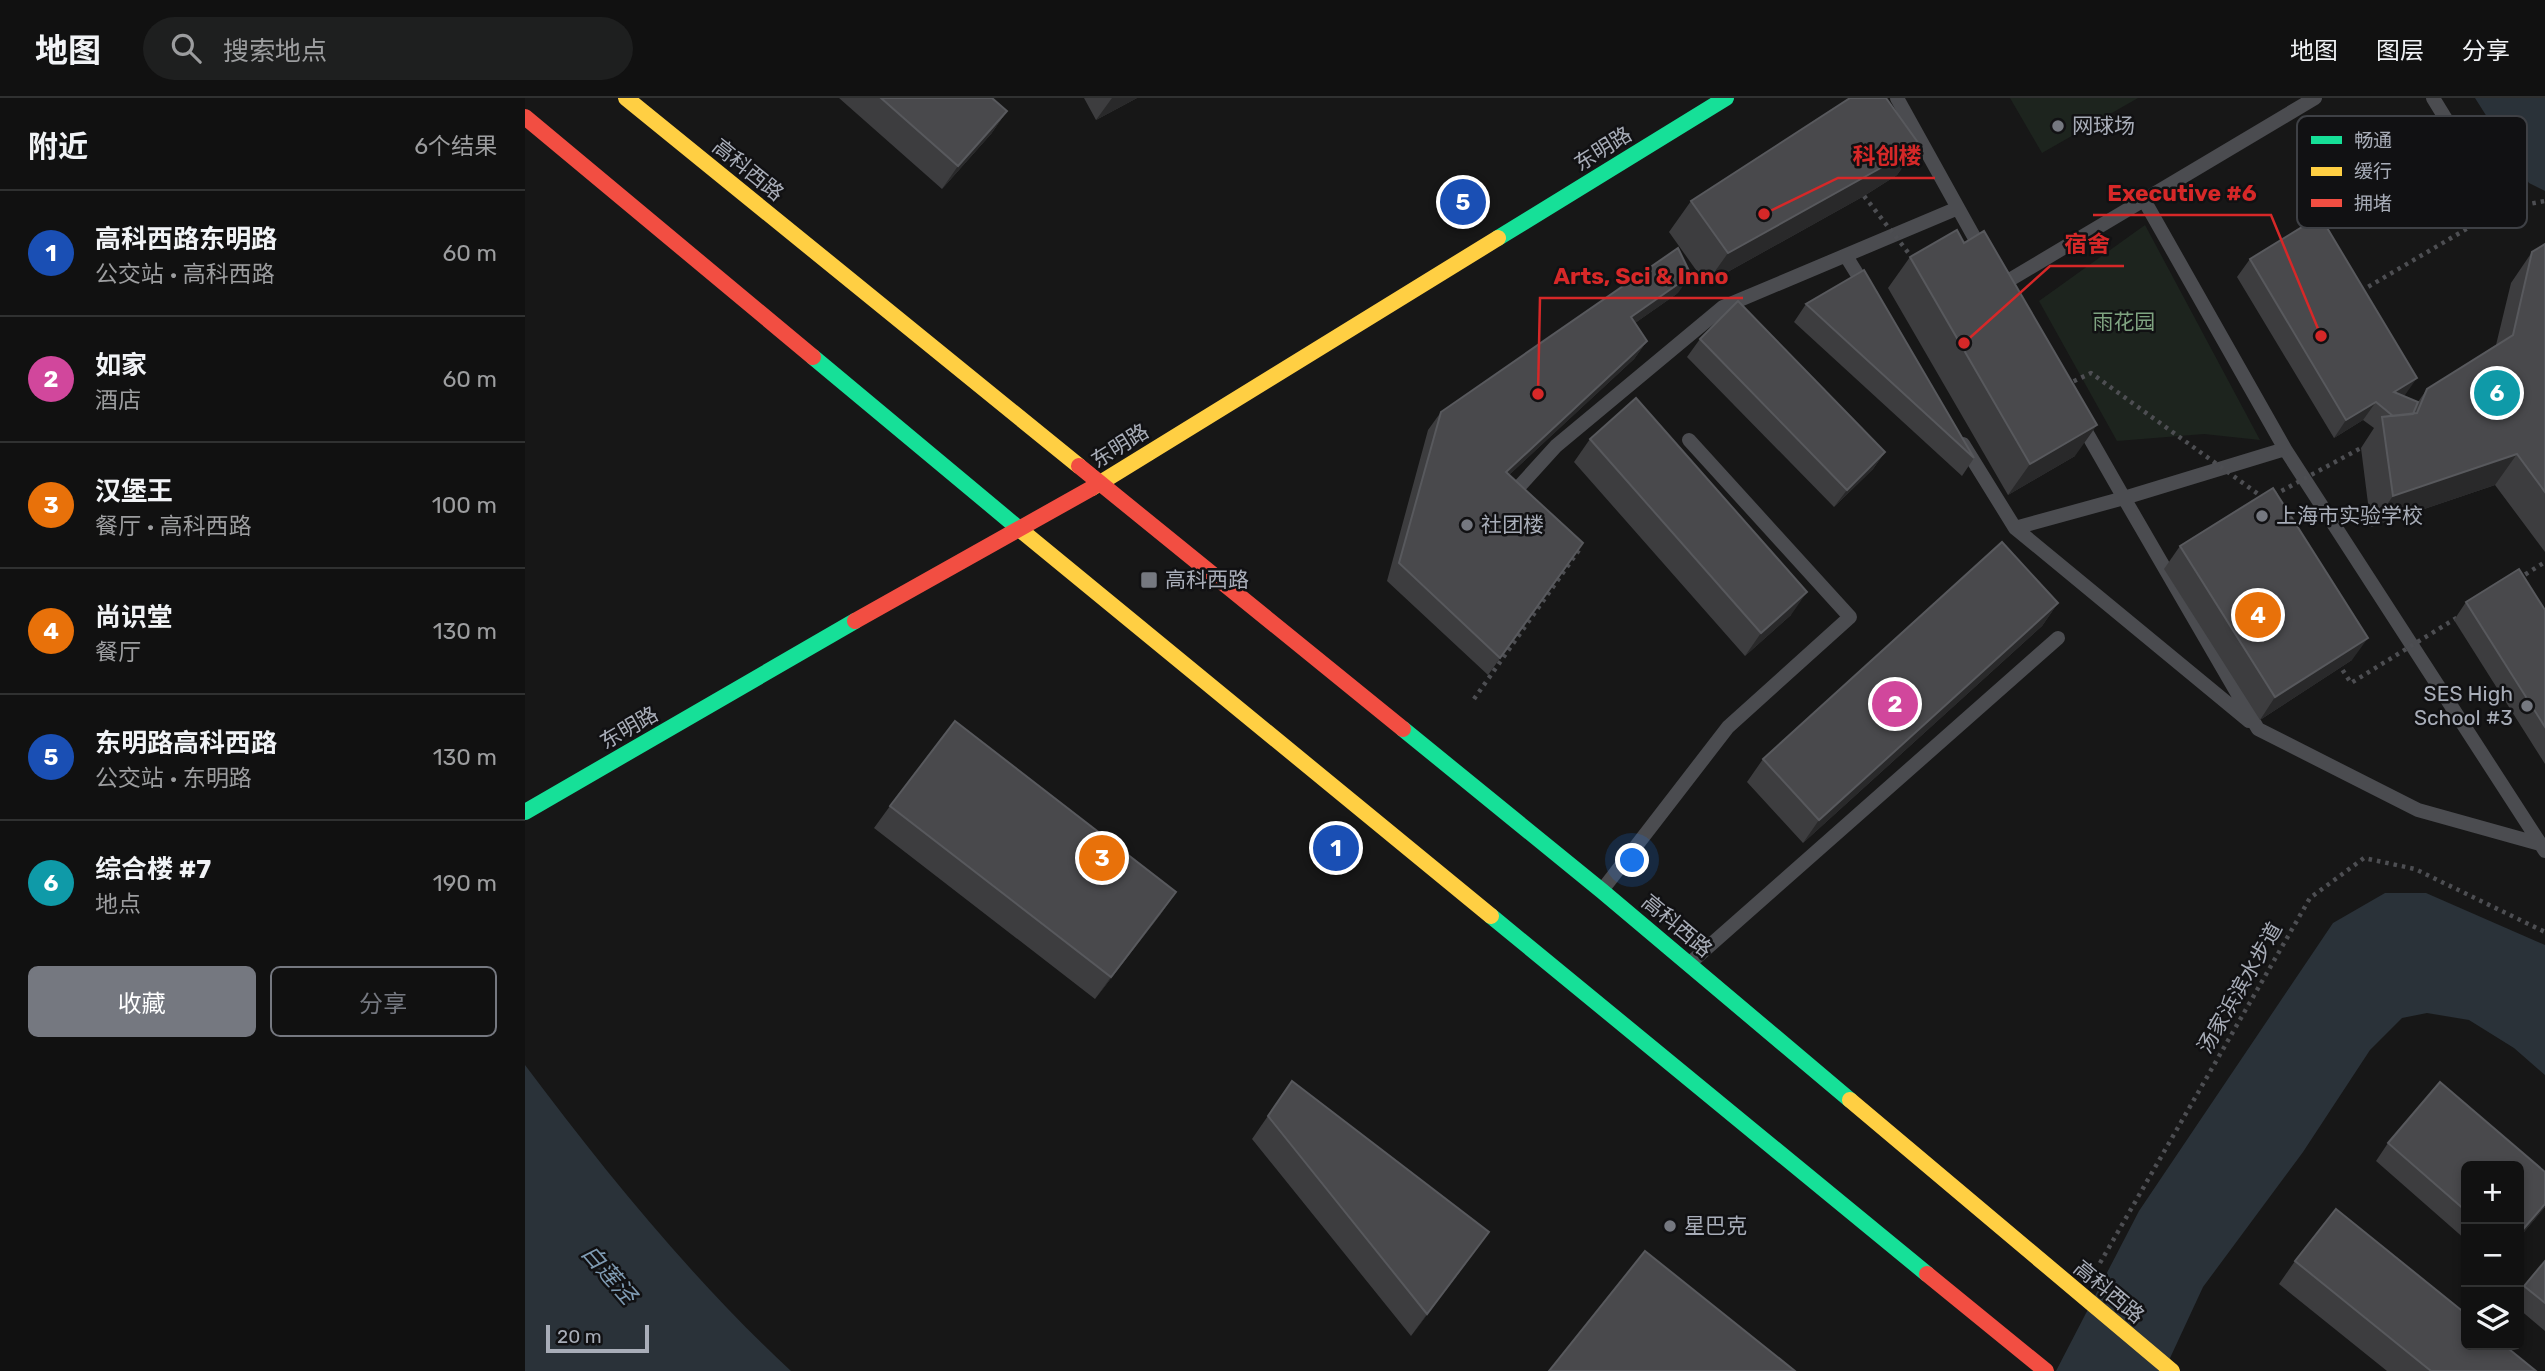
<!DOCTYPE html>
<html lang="zh">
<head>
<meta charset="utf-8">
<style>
	:root { --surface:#111; --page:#1e1f1f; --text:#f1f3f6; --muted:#9c9d9f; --line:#303131; --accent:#757880 }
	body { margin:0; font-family:Rubik,"Noto Sans SC",sans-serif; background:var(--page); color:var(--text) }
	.controls { position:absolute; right:21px; bottom:21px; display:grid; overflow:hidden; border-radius:10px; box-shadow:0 4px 10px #0003 }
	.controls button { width:63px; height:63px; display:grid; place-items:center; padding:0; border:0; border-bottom:2px solid var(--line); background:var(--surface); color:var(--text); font:35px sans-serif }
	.scale { position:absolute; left:21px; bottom:18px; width:103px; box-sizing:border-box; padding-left:7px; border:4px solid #a8adb8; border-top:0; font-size:19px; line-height:24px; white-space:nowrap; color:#a8adb8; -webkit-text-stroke:5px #111113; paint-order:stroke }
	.you { position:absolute; left:1108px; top:763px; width:24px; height:24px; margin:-18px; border:5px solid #fff; border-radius:50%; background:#1a73e8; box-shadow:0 0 0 10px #1a73e833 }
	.badge { display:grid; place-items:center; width:46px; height:46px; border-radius:50%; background:var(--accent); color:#fff; font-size:23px; font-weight:700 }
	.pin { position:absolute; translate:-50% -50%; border:4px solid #fff; box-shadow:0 2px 7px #0006 }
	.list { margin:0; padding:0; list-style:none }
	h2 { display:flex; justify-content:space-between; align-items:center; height:91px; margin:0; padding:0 28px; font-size:30px }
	h2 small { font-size:23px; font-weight:400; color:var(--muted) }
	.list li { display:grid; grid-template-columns:46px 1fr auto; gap:21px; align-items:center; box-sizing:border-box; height:126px; padding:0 28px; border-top:2px solid var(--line) }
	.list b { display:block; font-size:26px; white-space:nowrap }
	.list p { margin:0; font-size:23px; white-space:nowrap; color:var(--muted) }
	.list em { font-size:23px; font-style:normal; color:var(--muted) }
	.actions { display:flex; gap:14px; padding:21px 28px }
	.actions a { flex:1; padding:16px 0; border:2px solid var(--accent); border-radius:10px; text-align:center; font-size:24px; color:var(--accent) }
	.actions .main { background:var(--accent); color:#fff }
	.icon { flex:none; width:38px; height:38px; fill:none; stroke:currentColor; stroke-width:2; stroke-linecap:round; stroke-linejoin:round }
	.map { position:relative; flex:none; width:2020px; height:1273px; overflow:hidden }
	header { display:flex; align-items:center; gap:42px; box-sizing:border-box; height:98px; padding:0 35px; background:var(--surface); border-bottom:2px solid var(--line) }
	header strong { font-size:33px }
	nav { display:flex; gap:38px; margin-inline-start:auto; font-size:24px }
	.search { width:490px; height:63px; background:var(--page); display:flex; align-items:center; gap:18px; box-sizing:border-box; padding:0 24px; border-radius:38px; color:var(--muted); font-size:26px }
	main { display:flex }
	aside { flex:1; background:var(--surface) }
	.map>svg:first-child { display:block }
	.green { fill:#1d241e }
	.water { fill:#2a3239 }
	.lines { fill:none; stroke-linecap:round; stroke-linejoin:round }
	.path { stroke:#4d4e52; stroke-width:4.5; stroke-dasharray:3.5 5; stroke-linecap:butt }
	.lane { stroke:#4b4c50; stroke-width:14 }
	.fast { stroke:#16e098; stroke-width:16 }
	.slow { stroke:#ffcf43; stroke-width:16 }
	.jam { stroke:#f24e42; stroke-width:16 }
	.path-bridge { stroke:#4d4e52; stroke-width:4.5; stroke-dasharray:3.5 5; stroke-linecap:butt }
	.wall { fill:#3d3d3f }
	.shaded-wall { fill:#29292a }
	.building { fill:#49494c; stroke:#58595d; stroke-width:2 }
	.poi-dot { fill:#757880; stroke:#111113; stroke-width:2.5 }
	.labels { text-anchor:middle; stroke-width:5; stroke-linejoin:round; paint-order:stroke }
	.poi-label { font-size:21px; fill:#a8adb8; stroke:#111113; text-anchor:start }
	.street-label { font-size:21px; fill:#a8adb8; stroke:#111113 }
	.park-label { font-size:21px; fill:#7fa381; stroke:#111113 }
	.water-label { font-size:23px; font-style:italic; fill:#7f9bb3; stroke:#111113 }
	.key { fill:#111113; stroke:#3e4045; stroke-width:2 }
	.key-label { font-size:19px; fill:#a8adb8 }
	.leader { fill:none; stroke:#d62828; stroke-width:2.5 }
	.callout-dot { fill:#d62828; stroke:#111113; stroke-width:2.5 }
	.callout-label { font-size:23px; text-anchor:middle; font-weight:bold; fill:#d62828; stroke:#111113; stroke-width:5; stroke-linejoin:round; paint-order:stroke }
</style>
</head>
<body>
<header>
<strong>地图</strong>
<div class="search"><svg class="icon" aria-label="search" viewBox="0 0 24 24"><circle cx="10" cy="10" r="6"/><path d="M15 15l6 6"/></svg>搜索地点</div>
<nav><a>地图</a><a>图层</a><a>分享</a></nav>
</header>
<main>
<aside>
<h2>附近<small>6个结果</small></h2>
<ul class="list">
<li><span class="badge" style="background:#1a4fb4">1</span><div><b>高科西路东明路</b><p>公交站 · 高科西路</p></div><em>60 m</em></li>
<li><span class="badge" style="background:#d1479c">2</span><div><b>如家</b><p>酒店</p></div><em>60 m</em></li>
<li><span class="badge" style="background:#e8710a">3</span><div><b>汉堡王</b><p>餐厅 · 高科西路</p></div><em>100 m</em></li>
<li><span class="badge" style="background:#e8710a">4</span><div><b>尚识堂</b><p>餐厅</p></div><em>130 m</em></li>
<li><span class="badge" style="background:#1a4fb4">5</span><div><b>东明路高科西路</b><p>公交站 · 东明路</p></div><em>130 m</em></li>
<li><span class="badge" style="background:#0f9aa8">6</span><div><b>综合楼 #7</b><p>地点</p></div><em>190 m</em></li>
</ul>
<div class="actions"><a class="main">收藏</a><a>分享</a></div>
</aside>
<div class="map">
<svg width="2020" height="1273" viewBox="0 0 2020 1273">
	<rect width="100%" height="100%" fill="#171717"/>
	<path class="green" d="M1485,0h128l-96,55z
		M1620,127l115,215 -56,-6 -87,7 -78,-140z"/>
	<path class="water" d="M1950,0h70v93l-16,-8z
		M1860,795h41l119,52v130l-31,-27 -45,-28 -42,-7 -25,5 -32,32 -67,102 -100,135 -39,84h-108l83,-160 194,-288z
		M0,967c81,108 167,214 266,306h-266z"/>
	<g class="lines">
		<path class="path" d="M1999,107l21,-4
			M1836,193l119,-70
			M949,601l105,-149 -4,-4
			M1575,1165l210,-365 54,-40 51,11 130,63"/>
		<path class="lane" d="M1372,0l86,155
			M1908,0l68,111
			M1619,102l141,249
			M1321,158l21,34
			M1478,190l-2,-3 314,-187
			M1555,323l44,77 161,-49 260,402
			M1438,346l52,84 109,-30 134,231 160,81 122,34
			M992,391l39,-43 167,-139 235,-99
			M1490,430l234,193
			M1078,791l125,-162 122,-110 -161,-177
			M1165,865l368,-325"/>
		<path class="fast" d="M973,140l228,-140
			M288,259l210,175
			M878,631l199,162 248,209
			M0,714l330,-191
			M966,818l436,358"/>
		<path class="slow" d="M101,0l453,368
			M567,390l406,-250
			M498,434l468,384
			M1325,1002l322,271"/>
		<path class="jam" d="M0,19l288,240
			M554,368l324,263
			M330,523l237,-133
			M1402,1176l119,97"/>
		<path class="path-bridge" d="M1339,98l50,64
			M1541,287l25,-12 174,126
			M1749,397l87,-47
			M1993,481l27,-17
			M1813,565l13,20 107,-66"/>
	</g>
	<path class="wall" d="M314,0h153l15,13 -16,23 -49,55z
		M559,0h53l-41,22z
		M1394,46l-22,31 -33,21 -158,88 -37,-52 22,-31z
		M2020,146v308l-50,-67 -124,42 -10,-79 13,-20 -11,-8 -29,18 -97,-161 13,-18 154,137 14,6 9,-13 69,-44 15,-62 21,-31z
		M1385,159l165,199 -67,39 -120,-207z
		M1153,195l-43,30 12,18 -13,18 -125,116 74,68 -95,132 -101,-94 41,-151 13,-18z
		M1281,206l168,154 -12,18 -168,-154z
		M1175,241l185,113 -12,17 -39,38 -147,-150z
		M1065,341l201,176 -46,41 -171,-194z
		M1655,448l172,114 -92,60 -96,-151z
		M1941,504l79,8v154l-91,-144z
		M1533,505l-16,23 -239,217 -56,-61 16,-23z
		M365,708l286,86 -16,23 -65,84 -221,-171z
		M767,983l181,173 -62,82 -159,-197z
		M1915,984l105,90v35l-26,31v-72h-53v74l-90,-79 12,-18z
		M1770,1163l241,110h-149l-108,-87z
		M2020,1163v70l-26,-22v-15z"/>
	<path class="shaded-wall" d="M587,0h25l-41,22z
		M482,13l-16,23 -49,55 16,-23z
		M1394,46l-22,31 -33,21 -158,88 22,-31z
		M1166,177l-13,18 -60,42 13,-18z
		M1122,243l-13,18 -141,131 13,-18z
		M1892,280l-12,17 -21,13 10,-16z
		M1851,304l-13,18 -29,18 12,-18z
		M1572,327l-22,31 -67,39 22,-31z
		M1360,354l-12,17 -39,38 13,-17z
		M1992,356l-22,31 -124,42 22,-31z
		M1282,494l-16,23 -46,41 16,-23z
		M1533,505l-16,23 -239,217 16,-23z
		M1843,540l-16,22 -92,60 15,-23z
		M651,794l-16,23 -65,84 16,-22z
		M2020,1106v3l-26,31v-4z
		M964,1134l-16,22 -62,82 16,-22z"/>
	<path class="building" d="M356,0h111l15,13 -49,55z
		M1325,0h36l33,46 -33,21 -158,88 -37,-52z
		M1795,118l97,162 -23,14 24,10 -5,12 -20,2 -17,-14 -30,18 -96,-161z
		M1432,132l7,13 20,-12 113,194 -67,39 -120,-207z
		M2020,146v248l-28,-38 -124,42 -11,-79 35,-4 10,-24 86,-54 19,-83z
		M1153,150l13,27 -60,42 16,24 -141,131 77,71 -83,115 -101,-95 42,-151z
		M1339,172l110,188 -168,-154z
		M1213,203l147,151 -38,38 -147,-151z
		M1111,300l171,194 -46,41 -171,-194z
		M1748,390l95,150 -93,59 -95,-151z
		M1477,444l56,61 -239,217 -56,-61z
		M1994,471l26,41v117l-79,-125z
		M430,623l221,171 -65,85 -221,-171z
		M767,983l197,151 -62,82 -159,-198z
		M1915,984l105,90v32l-26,30v-68h-53v45l-78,-68z
		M1811,1111l130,105v31h38l32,26h-105l-136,-110z
		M1120,1153l150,120h-246z
		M2020,1163v42l-21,-17z"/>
	<g class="poi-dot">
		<circle cx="1533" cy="28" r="7"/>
		<circle cx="1737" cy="418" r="7"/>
		<circle cx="942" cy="427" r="7"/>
		<rect x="615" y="473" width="18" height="18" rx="3.5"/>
		<circle cx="2002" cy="608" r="7"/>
		<circle cx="1145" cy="1128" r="7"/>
	</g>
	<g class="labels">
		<g class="poi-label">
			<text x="1547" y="35">网球场</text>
			<text x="1751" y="425">上海市实验学校</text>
			<text x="956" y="434">社团楼</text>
			<text x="640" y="489">高科西路</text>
			<text x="1988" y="603" text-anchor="end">SES High<tspan x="1988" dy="24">School #3</tspan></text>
			<text x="1159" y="1135">星巴克</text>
		</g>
		<g class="street-label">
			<text transform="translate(1078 51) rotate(-32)" y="7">东明路</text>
			<text transform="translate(223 72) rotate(39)" y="7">高科西路</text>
			<text transform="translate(595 348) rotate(-32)" y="7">东明路</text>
			<text transform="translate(104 630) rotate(-30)" y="7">东明路</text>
			<text transform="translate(1152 828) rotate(40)" y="7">高科西路</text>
			<text transform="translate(1715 890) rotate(-60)" y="7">汤家浜滨水步道</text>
			<text transform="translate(1584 1194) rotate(40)" y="7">高科西路</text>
		</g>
		<g class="park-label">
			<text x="1599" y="231">雨花园</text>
		</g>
		<g class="water-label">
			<text transform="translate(84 1176) rotate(49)" y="8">白莲泾</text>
		</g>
	</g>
	<rect x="1772" y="18" width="230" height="112" rx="10" class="key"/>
	<rect x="1786" y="38" width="31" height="8" fill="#16e098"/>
	<rect x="1786" y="69" width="31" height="9" fill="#ffcf43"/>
	<rect x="1786" y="101" width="31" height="8" fill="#f24e42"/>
	<g class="key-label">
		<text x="1829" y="49">畅通</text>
		<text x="1829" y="80">缓行</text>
		<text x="1829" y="112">拥堵</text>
	</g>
	<path class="leader" d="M1239 116L1313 80H1410M1796 238L1746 117H1568M1439 245L1525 168H1599M1013 296L1015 200H1218"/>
	<g class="callout-dot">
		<circle cx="1239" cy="116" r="7"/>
		<circle cx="1796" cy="238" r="7"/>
		<circle cx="1439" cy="245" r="7"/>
		<circle cx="1013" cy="296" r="7"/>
	</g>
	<g class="callout-label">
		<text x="1362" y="66">科创楼</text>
		<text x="1657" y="103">Executive #6</text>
		<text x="1562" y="154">宿舍</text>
		<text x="1116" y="186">Arts, Sci &amp; Inno</text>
	</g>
</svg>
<div class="controls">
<button>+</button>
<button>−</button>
<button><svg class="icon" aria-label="layers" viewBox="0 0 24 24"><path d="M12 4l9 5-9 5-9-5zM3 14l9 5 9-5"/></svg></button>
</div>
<div class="scale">20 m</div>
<div class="you"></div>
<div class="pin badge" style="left:811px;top:750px;background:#1a4fb4">1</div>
<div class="pin badge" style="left:1370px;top:606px;background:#d1479c">2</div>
<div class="pin badge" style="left:577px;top:760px;background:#e8710a">3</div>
<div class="pin badge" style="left:1733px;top:517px;background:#e8710a">4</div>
<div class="pin badge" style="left:938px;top:104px;background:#1a4fb4">5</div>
<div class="pin badge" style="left:1972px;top:295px;background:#0f9aa8">6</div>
</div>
</main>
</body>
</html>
